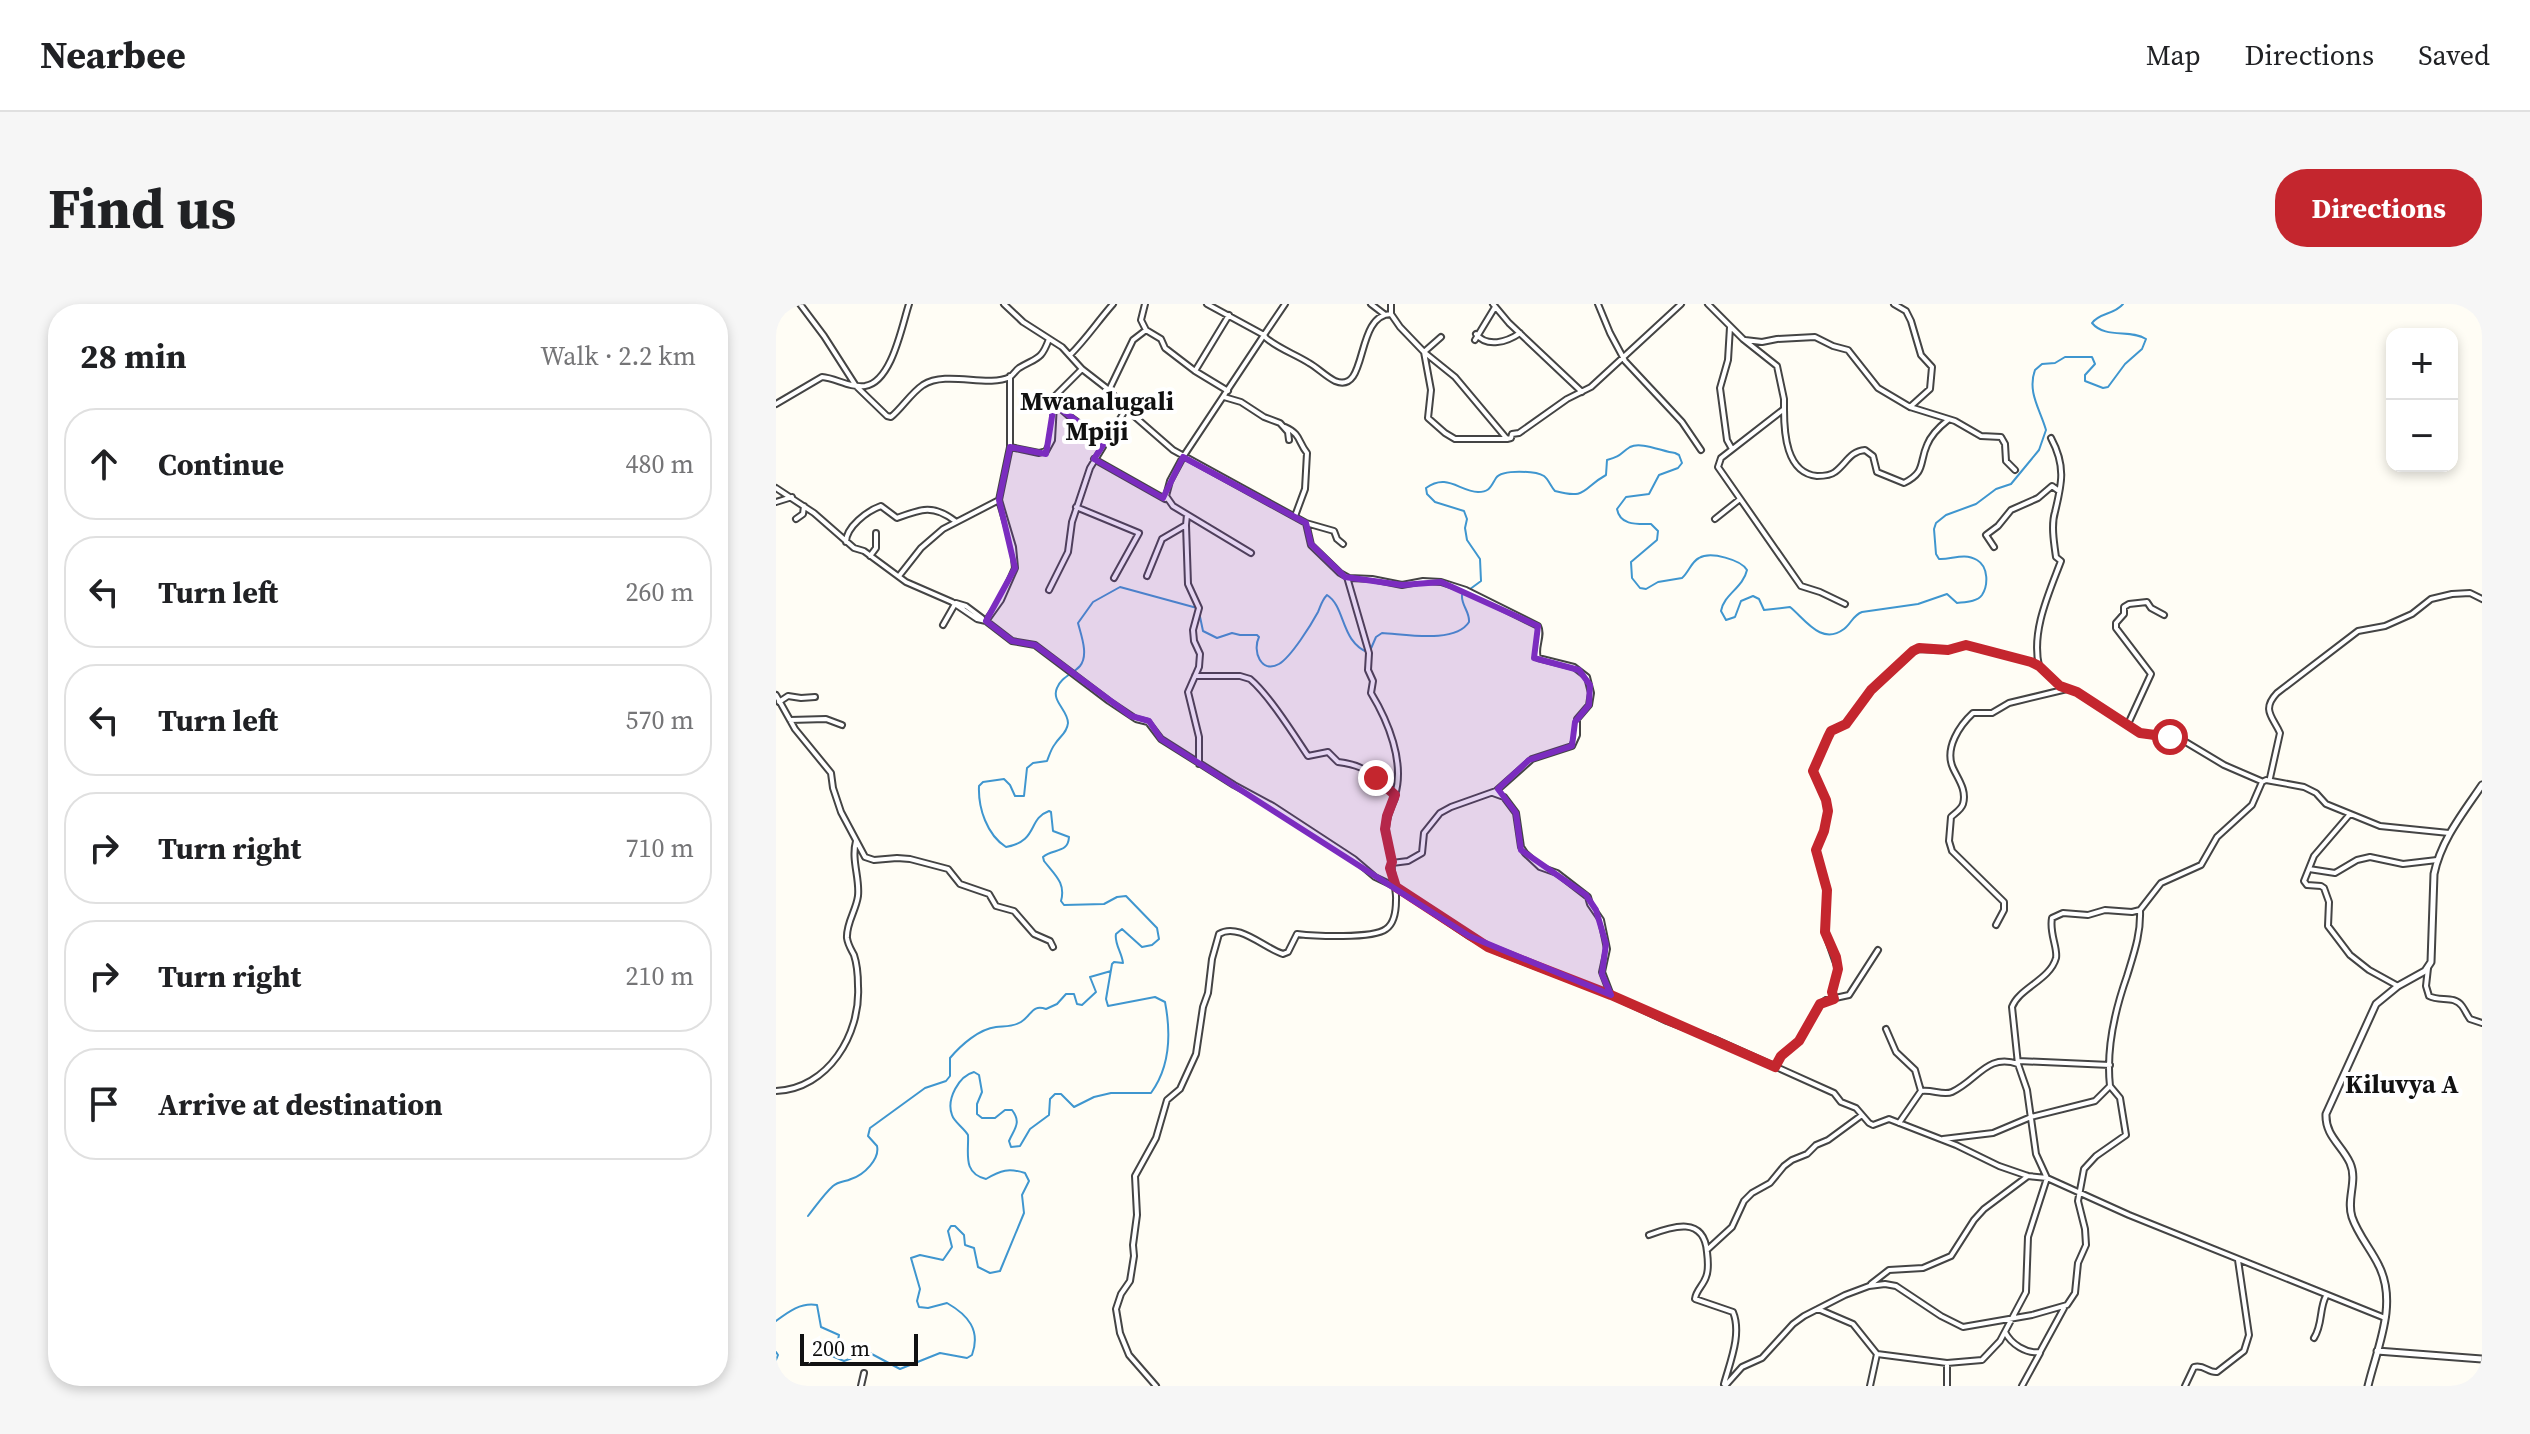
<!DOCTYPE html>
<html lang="en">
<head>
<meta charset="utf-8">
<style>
	:root { --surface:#fff; --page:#f6f6f6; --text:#202124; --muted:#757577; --line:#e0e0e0; --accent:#c4262e }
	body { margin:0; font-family:"Source Serif 4",serif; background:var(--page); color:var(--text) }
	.controls { position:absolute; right:24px; top:24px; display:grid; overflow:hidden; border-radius:16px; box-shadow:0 4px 12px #0003 }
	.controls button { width:72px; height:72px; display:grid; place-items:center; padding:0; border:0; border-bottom:2px solid var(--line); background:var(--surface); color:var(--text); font:40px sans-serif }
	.scale { position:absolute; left:24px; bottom:20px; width:118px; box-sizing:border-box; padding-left:8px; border:4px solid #111; border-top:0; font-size:22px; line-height:28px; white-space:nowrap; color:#111; -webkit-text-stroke:6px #fff; paint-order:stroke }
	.stop { position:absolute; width:24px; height:24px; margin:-18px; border:6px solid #c4262e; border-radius:50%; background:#fff }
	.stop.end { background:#c4262e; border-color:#fff; box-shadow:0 2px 8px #0008 }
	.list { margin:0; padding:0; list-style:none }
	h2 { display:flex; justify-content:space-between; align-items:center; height:104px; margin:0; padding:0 32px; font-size:34px }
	h2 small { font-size:26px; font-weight:400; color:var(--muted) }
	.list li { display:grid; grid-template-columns:52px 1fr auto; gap:24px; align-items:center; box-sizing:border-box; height:112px; margin:0 16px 16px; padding:0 16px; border:2px solid var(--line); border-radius:32px }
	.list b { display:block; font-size:30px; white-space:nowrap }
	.list em { font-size:26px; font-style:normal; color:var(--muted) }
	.icon { flex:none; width:44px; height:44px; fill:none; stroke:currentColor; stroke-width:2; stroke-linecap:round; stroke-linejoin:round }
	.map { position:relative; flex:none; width:1706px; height:1082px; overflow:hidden; border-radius:32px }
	header { display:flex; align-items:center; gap:48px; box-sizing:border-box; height:112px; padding:0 40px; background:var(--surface); border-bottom:2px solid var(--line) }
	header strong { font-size:38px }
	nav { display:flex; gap:44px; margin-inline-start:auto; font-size:28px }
	.intro { display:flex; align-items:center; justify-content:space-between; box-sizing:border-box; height:192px; padding:0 48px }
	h1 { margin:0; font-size:56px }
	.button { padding:20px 36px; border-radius:32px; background:var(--accent); color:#fff; font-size:28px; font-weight:700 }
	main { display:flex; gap:48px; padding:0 48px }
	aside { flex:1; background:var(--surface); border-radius:32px; box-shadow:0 4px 12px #0003 }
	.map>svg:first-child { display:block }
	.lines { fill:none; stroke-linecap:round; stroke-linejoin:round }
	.stream { stroke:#3f96cf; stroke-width:2 }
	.minor-casing { stroke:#444; stroke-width:8 }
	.tertiary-casing { stroke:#444; stroke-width:9 }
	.minor { stroke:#fff; stroke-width:4 }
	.tertiary { stroke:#fff; stroke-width:5 }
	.route { stroke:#c4262e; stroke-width:10 }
	.marked { fill:#7b2cbf; fill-opacity:0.2; stroke:#7b2cbf; stroke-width:6; stroke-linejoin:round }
	.labels { text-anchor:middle; stroke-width:8; stroke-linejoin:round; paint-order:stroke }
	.quarter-label { font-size:26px; font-weight:bold; fill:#111; stroke:#fff }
</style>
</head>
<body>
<header>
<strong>Nearbee</strong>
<nav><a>Map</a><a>Directions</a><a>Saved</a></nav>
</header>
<div class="intro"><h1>Find us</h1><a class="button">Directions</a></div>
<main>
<aside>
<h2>28 min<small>Walk · 2.2 km</small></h2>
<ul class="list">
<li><svg class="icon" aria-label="ahead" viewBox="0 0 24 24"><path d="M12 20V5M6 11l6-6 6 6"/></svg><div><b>Continue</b></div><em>480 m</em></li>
<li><svg class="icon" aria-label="left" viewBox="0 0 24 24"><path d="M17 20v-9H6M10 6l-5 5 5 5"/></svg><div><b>Turn left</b></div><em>260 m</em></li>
<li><svg class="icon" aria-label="left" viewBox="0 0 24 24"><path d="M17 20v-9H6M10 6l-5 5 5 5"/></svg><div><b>Turn left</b></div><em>570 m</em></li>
<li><svg class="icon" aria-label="right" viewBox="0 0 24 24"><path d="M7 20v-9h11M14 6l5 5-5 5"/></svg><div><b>Turn right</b></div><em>710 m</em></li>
<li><svg class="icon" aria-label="right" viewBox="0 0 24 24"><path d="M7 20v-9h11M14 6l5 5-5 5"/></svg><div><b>Turn right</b></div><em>210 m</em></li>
<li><svg class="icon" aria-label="arrive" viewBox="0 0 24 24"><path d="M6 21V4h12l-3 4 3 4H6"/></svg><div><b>Arrive at destination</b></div></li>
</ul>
</aside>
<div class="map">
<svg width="1706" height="1082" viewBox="0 0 1706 1082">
	<rect width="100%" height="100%" fill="#fffdf5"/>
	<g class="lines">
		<path class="stream" d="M423,308l4,19 14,7 15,-5 8,2h17l2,2c-7,14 2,37 20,27 12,-7 32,-39 39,-52 3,-7 4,-12 9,-17 19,12 13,47 42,58l7,-16 6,-4c23,1 73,11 87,-11 1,-10 -8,-17 -7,-27l19,-14 -1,-22 -13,-19 -2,-12 2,-9 -3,-8 -29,-9 -8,-8 -1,-6c21,-15 33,3 52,4 12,0 13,-6 18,-14 6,-9 40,-7 48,-2 5,4 7,11 11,15 33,9 27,-3 51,-16l1,-15c15,-4 12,-6 23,-13 11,-6 33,5 45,6l4,2 3,8 -4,5 -19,7 -10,19 -23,3 -9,12c3,17 21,15 34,15l7,7 -1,9 -26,22 1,16 8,10 6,1 12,-7 24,-4c7,-6 9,-16 17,-20 12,-7 42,2 48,12 -4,18 -23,24 -26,41l5,9 9,-3 6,-16 12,-5 6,3 5,11 26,-3c15,12 31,39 54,22 7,-5 9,-14 18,-17l56,-8 29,-10 10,9c8,-1 20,-1 25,-8 6,-9 7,-28 -5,-35 -13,-8 -26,0 -38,-1l-3,-5 -2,-25 2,-6 10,-8 30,-11 20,-15 15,-5 28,-34 7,-20c-6,-21 -19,-38 -11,-60l7,-6 13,-1 10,-6h27l3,7 -10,11v6l18,7 5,-1 17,-23 17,-15 4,-10c-15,-10 -41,0 -54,-16 8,-11 22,-8 31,-19
			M32,912c8,-10 16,-22 25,-30 6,-5 12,-4 18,-7 13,-4 29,-20 26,-33l-9,-10 2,-8 55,-40 21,-7 4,-5v-18c11,-13 29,-29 46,-31 9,-1 17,0 25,-5 11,-7 11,-18 25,-13l11,-5 9,-10h8l3,10 5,1 14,-13 -6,-15 21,-6
			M0,1017c12,-9 25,-19 41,-16l4,22 18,8 -1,5 -7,10 1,6 12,5 24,-9 32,17 40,-16 27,5 5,-3c9,-25 -4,-40 -25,-52l-19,5 -9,-1 -2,-6 3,-12 -9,-31 9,-3 23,5 9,-13 -4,-16 3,-5h4l9,9 1,10 9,3 4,19 12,6 10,-2 24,-58 -2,-18 7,-14 -4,-8c-16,-5 -24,-3 -39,6 -24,-6 -17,-26 -18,-44 -4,-7 -14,-13 -16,-20 -6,-16 7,-39 22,-43l5,3 3,17 -5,12v10l5,4h13l10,-8h7c10,13 2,19 -3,31l2,6 9,-1 10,-17 19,-14 1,-16 5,-5h6l13,13 20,-10 17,-4h40c19,-26 20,-60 14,-91l-10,-5 -47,9 -2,-7 6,-35 2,-2 9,1c-1,-10 -9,-20 -7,-29l6,-5 20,18 10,-2 7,-6 -2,-11 -31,-32 -9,1 -13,7 -40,1 -3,-4c5,-18 -6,-26 -17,-40l-1,-4c10,-9 25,-3 26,-20l-16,-6 -2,-19 -2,-1c-22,8 -10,30 -43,36 -19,-12 -28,-39 -27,-61l4,-4 21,-3 6,6 5,11h9l3,-28 6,-5 14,-2c2,-5 4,-12 8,-17 5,-8 12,-11 13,-21 0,-13 -17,-22 -11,-35 4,-11 16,-14 23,-22 9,-11 1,-31 -2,-43l15,-21 27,-15 77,21
			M0,1048l2,3 -2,5"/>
		<defs>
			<path id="minor" d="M24,0l24,32 32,50 31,30 4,1c11,-9 20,-24 32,-32 24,-15 64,3 87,-8 3,-2 6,-7 9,-9 18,-11 22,-7 30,-29
				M228,0l19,18 39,25 20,22 27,21 17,19 47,41 133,73 5,22 29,28 9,5 23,1 30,6 21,-4 18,1 25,8 72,36c5,10 -4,21 0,32l36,9 13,10 4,16 -2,12 -12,14v16l-5,11 -40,13 -36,32 -45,16 -11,6 -16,20 -2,20 -14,8 -16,2c-2,10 5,25 4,37 0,10 -1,23 -10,29 -13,10 -72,7 -89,5l-9,18 -5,2c-19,-6 -45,-32 -64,-20l-7,25 -4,34 -5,14 -7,47 -16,35 -13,11 -11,38 -21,38 2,39 -4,30 1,11 -4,25 -9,13 -5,15 4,24 9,22 27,31
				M369,0l-4,16 5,10 15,9 4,9 30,23 33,20
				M431,0l57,31 -81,122 -13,24 -4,15 7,10 78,47
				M509,0l-21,31 2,3c13,11 29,16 43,25 9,5 16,13 26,18 34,14 19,-66 56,-67l9,13 24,25 31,25 52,62 4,-1 1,-4 7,-1 48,-34 24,-12 90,-83
				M595,0l13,10
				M717,0l16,19 73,69
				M822,0l12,29 15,28 57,61 19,28
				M932,0l35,35 34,27 7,33v10l-63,49 -3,9 83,119 19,6 25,12
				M1118,0l12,7 5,10 10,34 11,12 -2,22 -20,18
				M615,10v-10
				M954,23l-2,33 -8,28 7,52 5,9
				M700,30c11,14 31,8 44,-1
				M665,33l-17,15 7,38 -3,28 17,15 10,6h52
				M699,36l20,-33
				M969,36l17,2 15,-3 38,-2 18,9 15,4 30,38 32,19 45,14 26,15 20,1 4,7 1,17 9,9
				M294,51c17,-17 27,-33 43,-51
				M306,65l-29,29 -1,3 17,15 36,26
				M419,67l34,-56
				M333,86l24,-50 13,-10
				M448,93l17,5 23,15 16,6 8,9 1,8
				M0,100l46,-27c14,1 27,11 43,9 27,-4 37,-61 44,-82
				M1008,105c0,24 2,64 33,67 6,0 13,0 18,-4 11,-8 15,-21 30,-22l8,6 4,16 27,11c22,-11 15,-20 23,-38 4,-10 12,-18 21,-25
				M509,123c16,7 13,15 22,26l-2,36 -10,27
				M234,143l29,6 7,-2 6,-11 2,-36
				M318,155l71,40
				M0,184l38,25 40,35 10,3 42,31 46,20 25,17 9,2 26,20 23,4 74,56 27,18 12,3 13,17 73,46 39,21 81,53 21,18 21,10 73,49 30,16 112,43 56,26 47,18 120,54 7,9 15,6 13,15 4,2 16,-6 67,26 43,21 29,10 19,2 82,37 256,103
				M0,198l16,-5
				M300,203l63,26 -25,45
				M20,215l7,-5 1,-8
				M939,215l25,-20
				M530,219l28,8 3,8 6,5
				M410,221l2,59 11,24 -6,22 1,11 6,13 -1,13 -11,25 11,45v27
				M70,238c0,-15 21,-31 35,-36l16,12c24,-9 36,-14 58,3
				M1218,243l-8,-12 12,-9 13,-16 27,-12 14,-12 7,5
				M94,252l6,-8v-15
				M123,272l22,-28 22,-19 56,-29
				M371,272l15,-37 24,-14 1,-10
				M571,273l22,76 -1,17 5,11 -2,12c17,28 34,69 24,102
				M273,286l19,-38 4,-30 18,-54 36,-59
				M180,299l10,3 16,12
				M210,317l15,-21 14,-32 -2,-21 -14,-47 11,-53v-71
				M167,321l12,-21
				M1263,362c-8,-35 10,-73 22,-105l-5,-4c-2,-14 -5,-32 -1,-45 7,-29 11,-46 -4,-74
				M419,372h45l10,3c19,16 44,56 58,77l20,-4 10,10c23,3 26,7 44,21 7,5 10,7 13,15 -13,28 -10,35 -3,64
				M0,391l19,34 36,44 2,15 8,24 24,45 9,3 23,-2 13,1 38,10 12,15 29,10 7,12 18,5 20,23 16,7 3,6
				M3,398l9,-6 13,2 14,-1
				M14,416l36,-1 16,6
				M1352,420l23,-50 -35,-46v-5l8,-9v-7l5,-3 18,-2 4,6 13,7
				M1494,474l10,-45c-7,-16 -19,-23 -3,-40l81,-62 27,-5 27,-12 19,-15 21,-5 18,-1 12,6
				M717,489l11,4 12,16 5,34 4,6 15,14 17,6 31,24 2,7 11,16 6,29 -5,23 8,21
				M1574,510l-36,42 -10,25 3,4 14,1 3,2 5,14 -1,24 22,29 19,15 29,16
				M1533,565l26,4 22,-13 13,-3 33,7 34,-4
				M1220,621l8,-15v-8l-52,-51 -3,-10 2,-24c4,-4 10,-7 12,-13 4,-14 -5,-25 -10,-36 -9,-20 7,-43 20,-55h19l17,-10 58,-14
				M1652,664l-2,18 3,10c11,6 25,-1 33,10 3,4 5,9 8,13l12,4
				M1058,695l-2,-7 6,-23 -13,-37 2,-42 -11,-40 8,-19 4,-20 -2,-11 -13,-29 15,-34 3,-6 15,-7 25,-34 45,-41 32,1 18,-5 65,17 8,4 21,20 17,6 63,41 44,8 40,24 37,16
				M1110,725l10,23 19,18 6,21 -22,32
				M1242,757l92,4
				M999,763l6,-11 18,-15 21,-37 6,-4 23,-5 29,-45
				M0,787c52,-2 85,-57 82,-105 0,-10 -1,-22 -4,-31 -3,-6 -6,-10 -7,-17 -1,-15 9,-27 11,-42 2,-18 -7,-36 -2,-55
				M1145,787c11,-2 22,5 31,1 26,-12 35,-39 66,-28
				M1167,835l50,-6 38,-16 64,-16 15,-15
				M873,931c24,-9 55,-19 58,17 1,8 2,18 -1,25 -3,9 -10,13 -11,22l38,13c9,22 -3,50 -9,72
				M932,945l24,-22 12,-26 8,-8 18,-10 14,-17 8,-6 15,-6 9,-9 12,-5 34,-25
				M1095,980l18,-14 34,-2 28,-12 23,-36 10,-11 44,-33
				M1042,1005l35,15 24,30 70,9 35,-3 18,-19 26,-49 2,-55 19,-59 -11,-24 -9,-64 -9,-26 -6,-57c7,-19 38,-27 44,-49 2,-10 -7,-25 -4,-40l11,-5 25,2 17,-5 27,2 8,-2 21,-27 40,-18 16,-28 35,-32 10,-23 4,-2 38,7 12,6 10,11 54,22 69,7
				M1229,1028c6,12 21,22 35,20l24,-44
				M1538,1034c9,-14 5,-29 12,-42
				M85,1082l3,-13
				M949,1082l17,-19 20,-9 31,-34 11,-8 41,-21 24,-9 16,-2 11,2 45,30 22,11 69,-12 35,-10 8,-12 3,-30 8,-18 -1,-16 -7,-28 6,-32 12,-13 30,-21 -6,-37 -10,-12c-4,-36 5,-76 17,-110 7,-23 14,-42 13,-66
				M1094,1082l7,-32
				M1171,1082v-23
				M1246,1082l18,-33
				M1409,1082l9,-19c10,-3 14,6 23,5l27,-21 5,-16 -11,-75"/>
			<path id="tertiary" d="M1601,1047l105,8
				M1592,1082c9,-38 30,-82 11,-120 -8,-17 -21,-31 -27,-49 -6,-18 6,-36 -2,-54 -8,-18 -25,-27 -24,-49l50,-110 22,-18 27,-15 6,-9 3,-88c7,-34 29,-61 48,-89"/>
		</defs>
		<use href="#minor" class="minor-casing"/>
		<use href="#tertiary" class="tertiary-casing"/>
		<use href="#minor" class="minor"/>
		<use href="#tertiary" class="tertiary"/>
	</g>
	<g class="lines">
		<path class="route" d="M600,474l19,17 -8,21 -2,13 7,33 -2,6 6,19 92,60 123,48 164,72 6,-11 18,-15 21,-37 14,-5 -2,-7 6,-23 -2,-12 -11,-25 2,-42 -11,-40 8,-19 4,-20 -2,-11 -13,-29 15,-34 3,-6 15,-7 25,-34 42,-39 6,-3 29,2 18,-5 65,17 8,4 21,20 17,6 63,41 30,4"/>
	</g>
	<path class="marked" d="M278,100l51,38 -11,17 69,39 20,-41 123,66 5,21 34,33 57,8 39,-3 97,44 -4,32 45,12 11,15 -1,20 -14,17 -3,24 -43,14 -31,29 18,24 5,37 65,45 10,15 10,34 -4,30 9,21 -142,-59 -308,-197 -12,-18 -18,-5 -96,-71 -23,-4 -26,-20 29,-53 -16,-68 11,-53 36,7z"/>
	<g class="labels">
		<g class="quarter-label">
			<text x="321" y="106">Mwanalugali<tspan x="321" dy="30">Mpiji</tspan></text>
			<text x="1626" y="789">Kiluvya A</text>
		</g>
	</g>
</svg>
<div class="controls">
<button>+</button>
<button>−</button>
</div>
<div class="scale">200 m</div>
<div class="stop" style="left:1394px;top:433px"></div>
<div class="stop end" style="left:600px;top:474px"></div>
</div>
</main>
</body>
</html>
